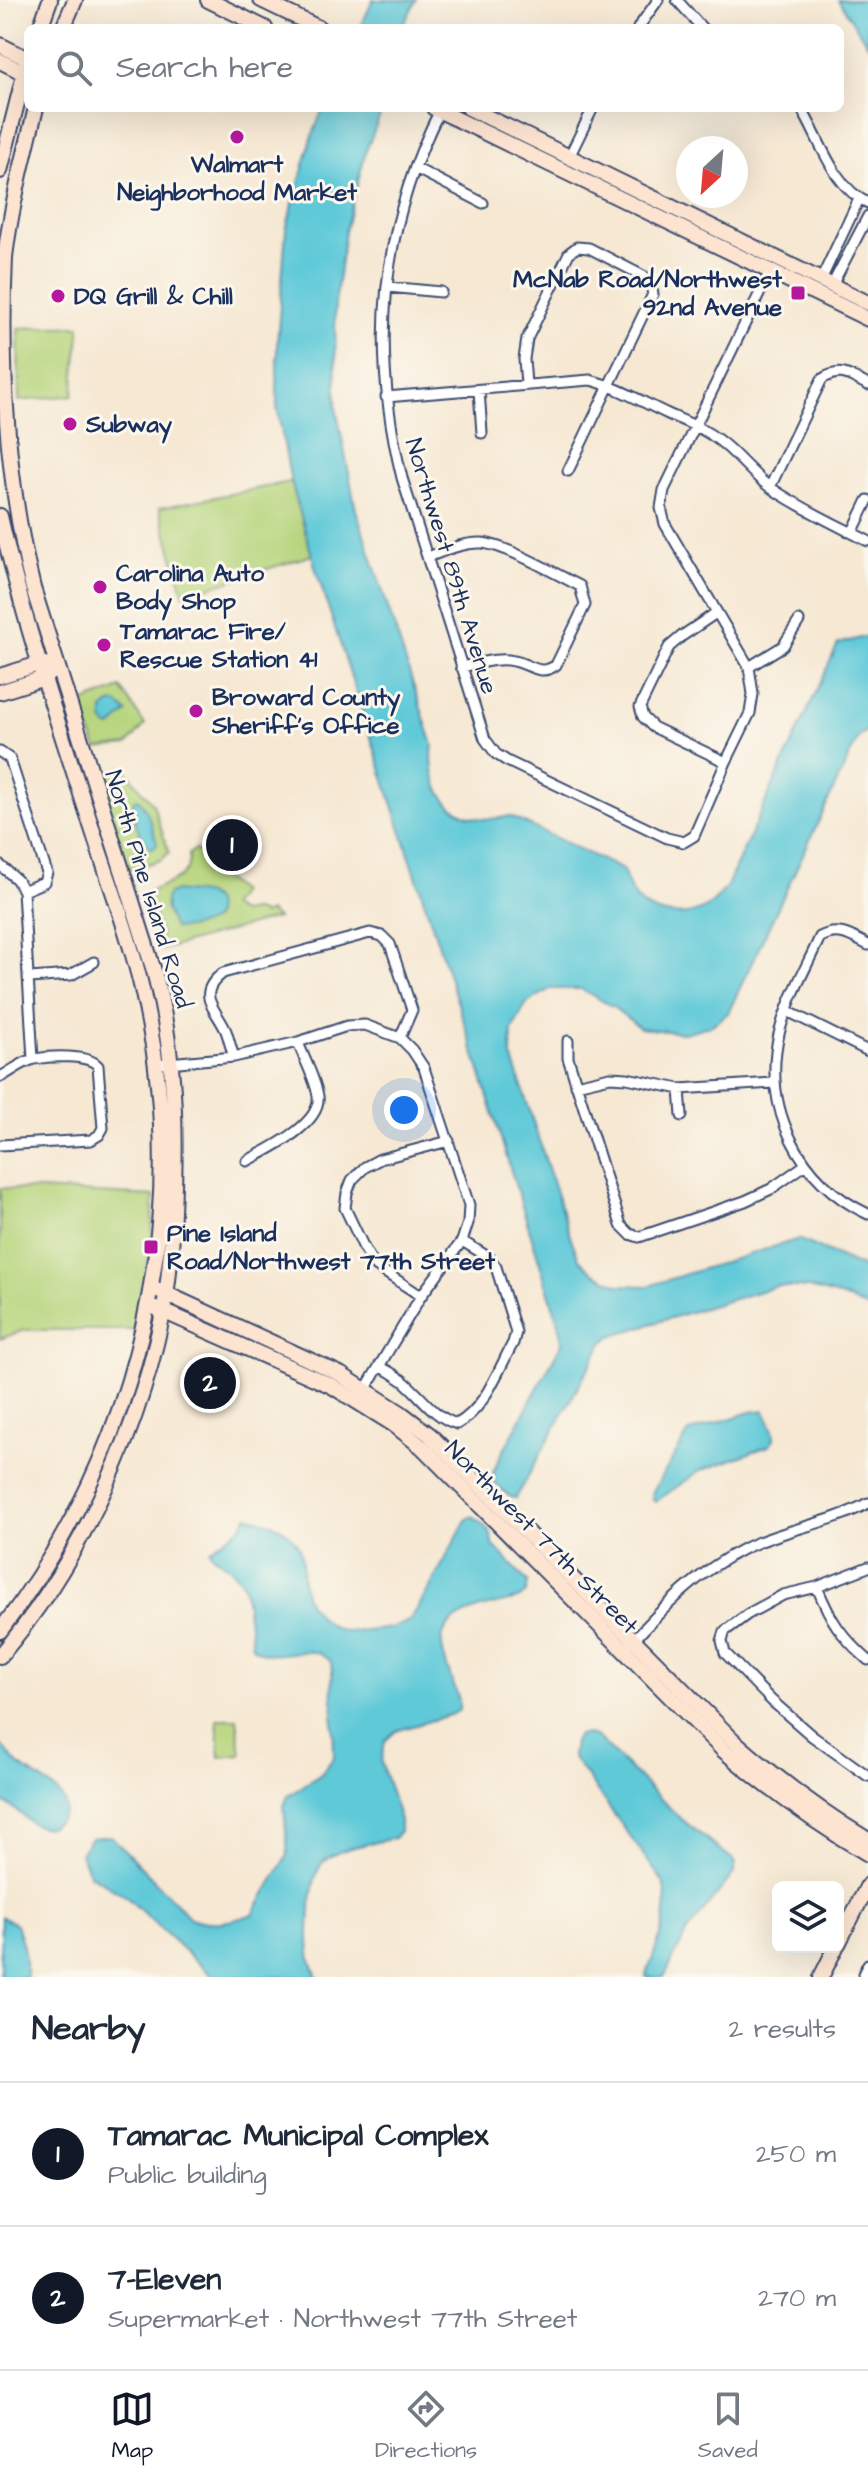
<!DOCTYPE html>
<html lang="en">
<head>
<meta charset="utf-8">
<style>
	:root { --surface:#fff; --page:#f6f6f7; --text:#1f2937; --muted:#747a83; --line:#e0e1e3; --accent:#111827 }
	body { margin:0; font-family:"Architects Daughter",sans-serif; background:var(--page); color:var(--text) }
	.controls { position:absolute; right:24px; bottom:24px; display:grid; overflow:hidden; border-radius:12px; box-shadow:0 8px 32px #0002 }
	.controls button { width:72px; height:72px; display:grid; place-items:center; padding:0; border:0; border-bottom:2px solid var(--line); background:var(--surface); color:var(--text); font:40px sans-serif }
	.compass { position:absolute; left:676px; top:136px; width:72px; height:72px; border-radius:50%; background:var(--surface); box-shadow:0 8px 32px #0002; rotate:206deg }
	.you { position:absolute; left:404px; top:1110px; width:28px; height:28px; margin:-20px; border:6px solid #fff; border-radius:50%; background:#1a73e8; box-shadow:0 0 0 12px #1a73e833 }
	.badge { display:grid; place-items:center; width:52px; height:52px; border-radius:50%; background:var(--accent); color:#fff; font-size:26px; font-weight:700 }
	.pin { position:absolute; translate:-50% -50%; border:4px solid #fff; box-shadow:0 2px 8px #0006 }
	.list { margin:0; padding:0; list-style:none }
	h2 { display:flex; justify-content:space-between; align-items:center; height:104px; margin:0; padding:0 32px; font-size:34px }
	h2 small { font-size:26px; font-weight:400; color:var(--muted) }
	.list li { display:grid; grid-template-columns:52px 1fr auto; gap:24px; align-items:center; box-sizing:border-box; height:144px; padding:0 32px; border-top:2px solid var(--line) }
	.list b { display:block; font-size:30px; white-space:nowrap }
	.list p { margin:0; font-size:26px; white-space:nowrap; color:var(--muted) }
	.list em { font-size:26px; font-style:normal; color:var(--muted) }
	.icon { flex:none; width:44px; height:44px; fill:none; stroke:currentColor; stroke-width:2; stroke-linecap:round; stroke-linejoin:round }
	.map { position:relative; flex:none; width:868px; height:1977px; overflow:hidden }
	.search { position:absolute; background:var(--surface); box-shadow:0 8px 32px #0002; left:24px; right:24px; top:24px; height:88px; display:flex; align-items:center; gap:20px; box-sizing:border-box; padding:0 28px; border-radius:12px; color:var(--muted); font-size:30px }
	.sheet { height:392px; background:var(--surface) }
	nav { display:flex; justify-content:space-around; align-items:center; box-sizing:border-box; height:112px; border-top:2px solid var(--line); background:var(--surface); font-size:22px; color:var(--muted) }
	nav a { display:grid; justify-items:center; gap:4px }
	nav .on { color:var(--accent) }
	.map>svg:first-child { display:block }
	.green { fill:#b6d47b; stroke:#68826c; stroke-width:2 }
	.water { fill:#5ec9d8; stroke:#3c7c9b; stroke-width:2 }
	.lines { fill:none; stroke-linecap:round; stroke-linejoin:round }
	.street-casing { stroke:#3c4b70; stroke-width:13 }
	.secondary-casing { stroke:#3c4b70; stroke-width:18 }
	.street { stroke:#fff; stroke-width:9 }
	.secondary { stroke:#fde4d1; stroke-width:14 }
	.poi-dot { fill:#b5179e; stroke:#fbf7ec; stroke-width:3 }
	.labels { text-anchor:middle; stroke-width:6; stroke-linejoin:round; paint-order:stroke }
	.poi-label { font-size:24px; font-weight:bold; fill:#1b2f5e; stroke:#fbf7ec; text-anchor:start }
	.street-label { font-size:24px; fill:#1b2f5e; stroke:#fbf7ec }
</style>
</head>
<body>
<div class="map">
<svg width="868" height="1977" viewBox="0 0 868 1977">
	<rect width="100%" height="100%" fill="#fbf7ec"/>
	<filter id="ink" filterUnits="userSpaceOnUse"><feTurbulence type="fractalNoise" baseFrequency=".0125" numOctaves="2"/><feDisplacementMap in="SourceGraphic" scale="16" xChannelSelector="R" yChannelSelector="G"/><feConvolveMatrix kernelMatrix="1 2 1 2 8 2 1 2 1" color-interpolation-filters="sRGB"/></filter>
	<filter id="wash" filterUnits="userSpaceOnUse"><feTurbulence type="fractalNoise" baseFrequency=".006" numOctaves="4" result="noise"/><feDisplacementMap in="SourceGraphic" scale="32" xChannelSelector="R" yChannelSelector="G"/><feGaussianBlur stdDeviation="1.8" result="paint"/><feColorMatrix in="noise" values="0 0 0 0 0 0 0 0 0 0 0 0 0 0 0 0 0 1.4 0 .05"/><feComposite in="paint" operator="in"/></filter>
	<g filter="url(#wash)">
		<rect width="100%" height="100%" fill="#f6e8d3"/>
		<path class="green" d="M80,326l-7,69 -54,6 -1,-73z
			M291,482l21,73 -128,40 -25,-87z
			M121,688l24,37 -18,20 -30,4 -18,-45z
			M123,767l30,37 16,49 -9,7 -35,11 -29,-92z
			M195,849l8,7 4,9 33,27 -10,15 11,6c9,-2 16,-4 22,2l6,-3 8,6 -116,32v-15l-13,-38 1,-5c17,-10 43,-11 40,-38z
			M0,1188l154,8 -3,47 -16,87h-111l-24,9z
			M217,1719h20l4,36 -21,2z"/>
		<path class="water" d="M373,0h43l-14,28h-42z
			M838,0h30v45z
			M323,108h60l-17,43 -21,80 -10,73 1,103 20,103 77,235c-7,50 27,85 77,71l113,54c4,12 8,24 18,33 18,15 48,15 67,3 7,-4 12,-12 18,-18l112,-244 30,-8v93l-10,9 -130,275 -16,12 -28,8 -44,-5 -27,-21 -32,-18h-31l-24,15 -14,26 -1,23 59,183 9,23 15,14 25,12 29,1 151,-47 69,31v39l-25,-12 -35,-9 -31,-2 -166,50 -9,8 -86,154 -6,-1 -17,-15 -1,-7 7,-16 63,-116 -1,-12 -83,-266 -162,-495 -26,-93 -13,-70v-64l9,-114 25,-89z
			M117,703l10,9 -16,16 -3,-1 -5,-7v-10l7,-6z
			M138,799c11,11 14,29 19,44l-3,5h-3c-12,-11 -20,-31 -17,-48z
			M176,891c19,4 47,-4 38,28 -11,7 -28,11 -40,9l-8,-18 -1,-12 3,-4z
			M764,1410l9,20 1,9 -5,7 -69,25 -45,31 -3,-4 1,-7 36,-59 61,-20z
			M247,1516c17,4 37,10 48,25 13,16 2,44 15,64 13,19 28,29 51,26 16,-1 32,-1 47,-10 11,-8 48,-84 58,-101l7,-4c10,9 20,15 20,29l35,37 -2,11 -8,6c-23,6 -79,13 -76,46 1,16 12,39 17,55v10l-6,4 -57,17 -11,10 -4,21 19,58v11l-6,7c-19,5 -58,10 -71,24 -14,15 -16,77 -12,97 1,6 4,12 6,18h-104l-90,-83 -33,-19 -10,-22 11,-15 17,-2 4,1 78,81c22,8 41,4 63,-4l35,-59 -4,-49 4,-10 33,-22 13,-17 -2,-89 -2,-8c-4,-2 -8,-5 -12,-7 -21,-6 -48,11 -66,-7l-8,-61 -13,-16 -20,-15 -1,-4 31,-23z
			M588,1734l9,3 84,82 51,40 3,5 -1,9 -47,59 -23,45h-18c10,-30 26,-63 17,-95l-91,-126 2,-14 4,-7z
			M0,1744c7,8 14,17 22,23 14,10 60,32 37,53 -5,5 -10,9 -17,7 -16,-3 -24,-21 -42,-26z
			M1,1917l15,7 7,22 4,31h-27z"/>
	</g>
	<g filter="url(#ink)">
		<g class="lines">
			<defs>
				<path id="street" d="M677,0l25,28
					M638,28l20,-28
					M441,108c-61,120 -71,240 -39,370l83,261 11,15 11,7 160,77 17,4 10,-6 32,-74 24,-49 3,-19 -4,-27 34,-21 16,-25
					M801,108c19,31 32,79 67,95
					M568,159l25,-51
					M415,168l68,35
					M820,282l39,-83
					M388,287l53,5
					M831,287l37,-71
					M526,384l-2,-25 3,-20 42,-86 8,-6 12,1 60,31 4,15 -85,177
					M479,390l3,43
					M386,397l204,-17c28,7 52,22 78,34 17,8 34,13 49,25 20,14 34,35 54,49 31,21 64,36 97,53
					M770,487l52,-108c20,-12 27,-3 46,6
					M852,533l16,-33
					M428,557c16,-6 36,-15 54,-14 24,2 74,31 98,43l5,19 -29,60c-16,12 -26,-1 -42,-4 -18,-4 -35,3 -53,6
					M716,613l-34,23 -13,11 -29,60 3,10 10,10 73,35
					M749,667l-84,-143 -4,-16 3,-18 106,-218
					M0,752l10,7 37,114 -3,9 -21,9
					M0,865l17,15 6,11 10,168
					M868,945c-17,-9 -30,-18 -48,-8 -14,31 -33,64 -41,97 -17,74 20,148 89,180
					M30,978l41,-3 23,-13
					M787,1011l81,40
					M568,1041v17l53,167 9,9 9,3 106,-36 26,-12 34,-24
					M234,1057c-3,-8 -5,-18 -8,-26 -10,-23 -32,-36 -3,-58l147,-40 12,3 8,8 22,66 -12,28 12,12 12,18 45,137 -1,18 -6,18 -41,55 -59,99
					M157,1064l77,-7 64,-15 49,-16 18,-1 35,13
					M0,1077c11,-5 23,-16 35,-18 15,-3 54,-5 63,7l5,62 -4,7 -8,5 -91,5
					M576,1085l34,-8 17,1 53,11 94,-6
					M680,1089l2,27
					M247,1161c22,-12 75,-37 71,-65 -3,-18 -14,-37 -20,-54
					M421,1296l-47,-31 -10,-17 -19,-40 2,-15 5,-13 13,-13 15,-8 69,-18
					M379,1366c8,4 16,9 23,14 19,15 31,37 55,44 28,-15 41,-54 56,-81l3,-11 -20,-65 -6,-9 -28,-17
					M868,1567l-51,20 -34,8 -35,19 -23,17 -3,10 3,12 47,48 40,35 56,40
					M817,1587c14,34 23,48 51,73
					M631,1643c34,-37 68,-72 114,-95 39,-19 85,-24 123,-45
					M868,1964l-5,10 5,2"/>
				<path id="secondary" d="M208,0l57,28
					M261,0l58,28
					M40,28l10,-28
					M63,28l12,-28
					M0,45l28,14
					M0,61l24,12
					M434,108l434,211
					M469,108l399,195
					M0,171l28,-112
					M0,516c25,113 63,221 98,331 15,46 32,91 43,138 54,226 0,462 -141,646
					M0,676l39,-12h6
					M0,692l44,-14 7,-6
					M158,1290l182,84 61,39 29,22 304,306c42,37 86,70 134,99
					M156,1308l176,78 61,38 29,23 302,304c47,40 91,72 144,103
					M0,1656c82,-95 145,-237 166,-360 4,-28 6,-56 7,-85 4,-81 2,-162 -19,-240l-121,-383c-27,-108 -33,-219 -28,-331 6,-50 19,-100 31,-149
					M838,1944l30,-59
					M821,1977l15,-30"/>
			</defs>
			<use href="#street" class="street-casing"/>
			<use href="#secondary" class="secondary-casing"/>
			<use href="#street" class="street"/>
			<use href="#secondary" class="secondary"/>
		</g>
	</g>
	<g class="poi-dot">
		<circle cx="237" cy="137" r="8"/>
		<rect x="790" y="285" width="16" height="16" rx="4"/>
		<circle cx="58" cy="296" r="8"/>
		<circle cx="70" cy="424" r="8"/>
		<circle cx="100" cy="587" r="8"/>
		<circle cx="104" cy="645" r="8"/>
		<circle cx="196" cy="711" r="8"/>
		<rect x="143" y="1239" width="16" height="16" rx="4"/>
	</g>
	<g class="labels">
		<g class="poi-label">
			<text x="237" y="172" text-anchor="middle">Walmart<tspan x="237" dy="28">Neighborhood Market</tspan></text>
			<text x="782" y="287" text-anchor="end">McNab Road/Northwest<tspan x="782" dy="28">92nd Avenue</tspan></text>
			<text x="74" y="304">DQ Grill &amp; Chill</text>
			<text x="86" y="432">Subway</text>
			<text x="116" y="581">Carolina Auto<tspan x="116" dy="28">Body Shop</tspan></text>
			<text x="120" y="639">Tamarac Fire/<tspan x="120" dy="28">Rescue Station 41</tspan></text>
			<text x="212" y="705">Broward County<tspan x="212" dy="28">Sheriff's Office</tspan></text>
			<text x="167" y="1241">Pine Island<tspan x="167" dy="28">Road/Northwest 77th Street</tspan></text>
		</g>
		<g class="street-label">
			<text transform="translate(452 566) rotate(73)" y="8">Northwest 89th Avenue</text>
			<text transform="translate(149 889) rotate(73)" y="8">North Pine Island Road</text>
			<text transform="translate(542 1537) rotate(45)" y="8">Northwest 77th Street</text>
		</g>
	</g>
</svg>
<div class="controls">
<button><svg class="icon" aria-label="layers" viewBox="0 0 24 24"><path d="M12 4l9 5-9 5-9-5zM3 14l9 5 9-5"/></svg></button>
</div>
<svg class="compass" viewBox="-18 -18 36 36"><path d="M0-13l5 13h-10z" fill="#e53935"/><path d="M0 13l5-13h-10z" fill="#747a83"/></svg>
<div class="you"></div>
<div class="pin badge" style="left:232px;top:845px">1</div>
<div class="pin badge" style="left:210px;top:1383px">2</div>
<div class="search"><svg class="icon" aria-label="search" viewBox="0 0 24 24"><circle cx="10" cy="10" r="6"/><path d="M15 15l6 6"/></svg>Search here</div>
</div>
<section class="sheet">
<h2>Nearby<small>2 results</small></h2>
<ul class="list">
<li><span class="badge">1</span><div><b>Tamarac Municipal Complex</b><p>Public building</p></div><em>250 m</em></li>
<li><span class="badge">2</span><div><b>7-Eleven</b><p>Supermarket · Northwest 77th Street</p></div><em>270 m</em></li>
</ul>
</section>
<nav>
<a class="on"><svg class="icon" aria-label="map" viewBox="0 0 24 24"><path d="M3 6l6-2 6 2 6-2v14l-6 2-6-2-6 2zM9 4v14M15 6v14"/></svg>Map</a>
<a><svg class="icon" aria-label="directions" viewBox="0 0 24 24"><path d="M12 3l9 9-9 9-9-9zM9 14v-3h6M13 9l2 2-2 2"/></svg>Directions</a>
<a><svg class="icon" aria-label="saved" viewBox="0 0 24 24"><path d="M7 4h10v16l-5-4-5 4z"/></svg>Saved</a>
</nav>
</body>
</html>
